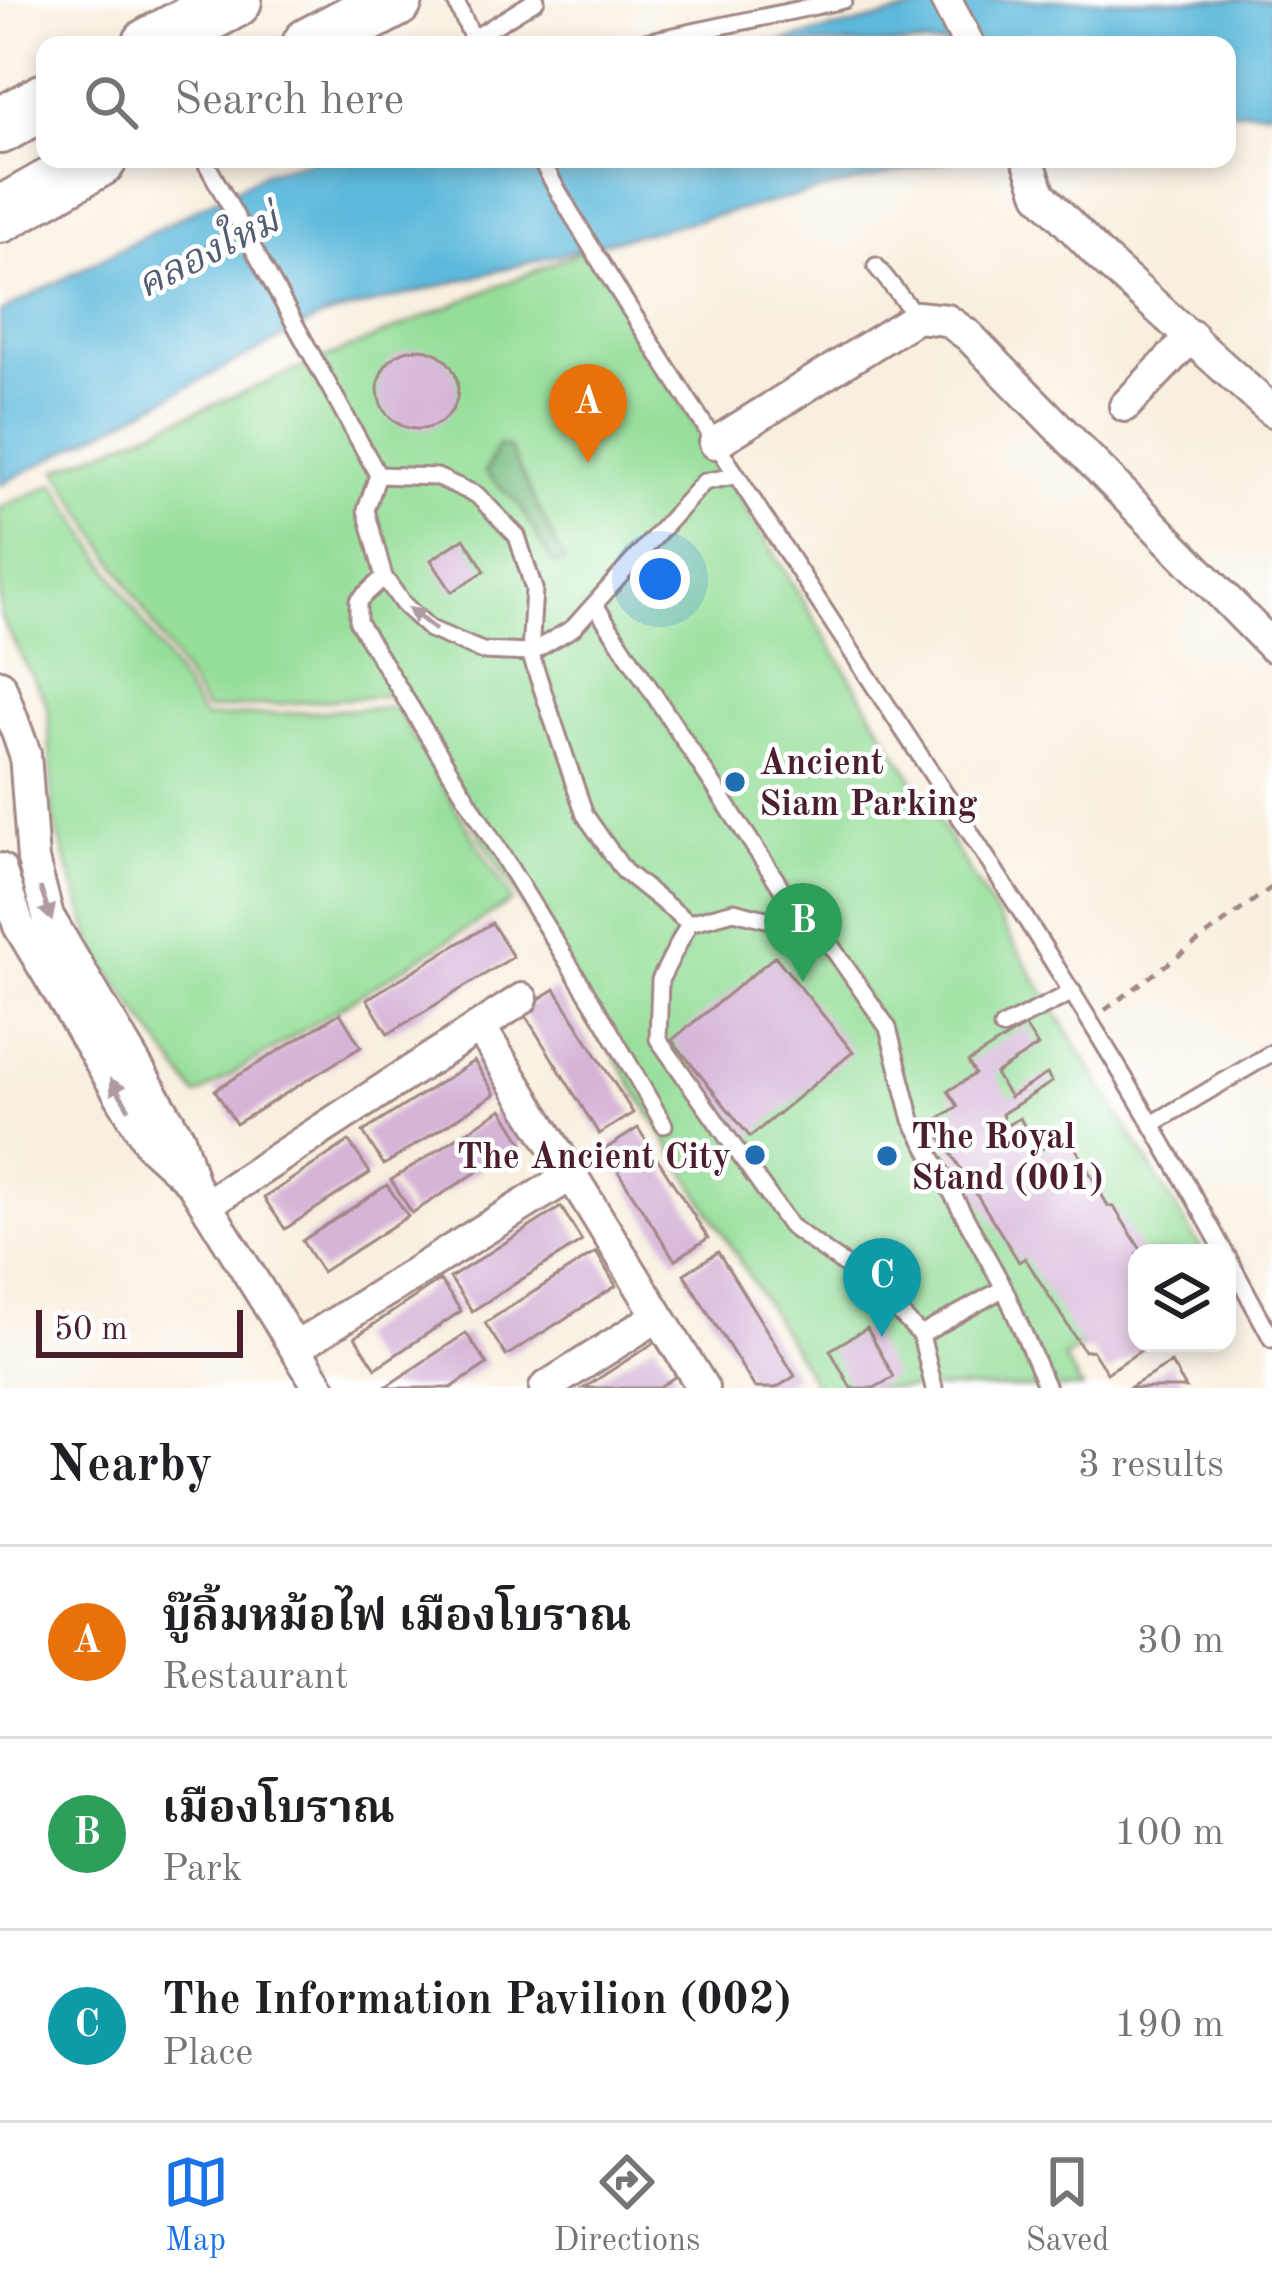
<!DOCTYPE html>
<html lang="en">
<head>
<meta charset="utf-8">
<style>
	:root { --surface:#fff; --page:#f6f6f6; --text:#202124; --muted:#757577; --line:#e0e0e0; --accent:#1a73e8 }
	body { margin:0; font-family:"Old Standard TT","Noto Serif Thai",serif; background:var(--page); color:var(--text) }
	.controls { position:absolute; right:36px; bottom:36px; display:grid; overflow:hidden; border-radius:24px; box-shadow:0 6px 18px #0003 }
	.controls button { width:108px; height:108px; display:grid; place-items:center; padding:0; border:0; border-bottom:3px solid var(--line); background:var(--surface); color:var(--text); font:60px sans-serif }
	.scale { position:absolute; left:36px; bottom:30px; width:207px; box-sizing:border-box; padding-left:12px; border:6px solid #4a1f2b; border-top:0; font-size:33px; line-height:42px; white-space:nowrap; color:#4a1f2b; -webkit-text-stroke:9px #fff; paint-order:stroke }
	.you { position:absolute; left:660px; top:579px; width:42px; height:42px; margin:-30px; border:9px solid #fff; border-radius:50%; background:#1a73e8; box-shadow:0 0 0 18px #1a73e833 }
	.badge { display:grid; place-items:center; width:78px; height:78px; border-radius:50%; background:var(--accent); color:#fff; font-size:39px; font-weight:700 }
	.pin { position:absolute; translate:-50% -99px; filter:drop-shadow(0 3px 6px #0008) }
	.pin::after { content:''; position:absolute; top:63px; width:42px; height:36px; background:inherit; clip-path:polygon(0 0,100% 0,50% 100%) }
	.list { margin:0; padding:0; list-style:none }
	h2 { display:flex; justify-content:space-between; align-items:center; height:156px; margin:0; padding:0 48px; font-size:51px }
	h2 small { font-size:39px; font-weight:400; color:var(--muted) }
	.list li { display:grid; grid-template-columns:78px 1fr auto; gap:36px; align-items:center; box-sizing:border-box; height:192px; padding:0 48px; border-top:3px solid var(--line) }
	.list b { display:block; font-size:45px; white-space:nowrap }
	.list p { margin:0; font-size:39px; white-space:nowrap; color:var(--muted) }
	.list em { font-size:39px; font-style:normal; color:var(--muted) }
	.icon { flex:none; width:66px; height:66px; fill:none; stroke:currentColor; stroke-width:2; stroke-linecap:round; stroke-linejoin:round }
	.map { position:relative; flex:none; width:1272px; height:1388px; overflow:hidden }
	.search { position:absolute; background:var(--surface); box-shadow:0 6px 18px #0003; left:36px; right:36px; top:36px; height:132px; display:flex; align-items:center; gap:30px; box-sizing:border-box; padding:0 42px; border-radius:24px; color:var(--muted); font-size:45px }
	.sheet { height:732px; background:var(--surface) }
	nav { display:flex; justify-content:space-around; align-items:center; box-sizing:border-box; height:168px; border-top:3px solid var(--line); background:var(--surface); font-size:33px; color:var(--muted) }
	nav a { display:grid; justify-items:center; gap:6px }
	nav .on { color:var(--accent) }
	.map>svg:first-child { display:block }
	.green { fill:#95de99; stroke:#707e62; stroke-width:3 }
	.forest { fill:#78bd81; stroke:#616e56; stroke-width:3 }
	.water { fill:#5db9db; stroke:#546c83; stroke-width:3 }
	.building { fill:#d6b4d8 }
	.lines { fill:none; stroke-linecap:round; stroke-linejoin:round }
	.lane-casing { stroke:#a18785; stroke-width:21 }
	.street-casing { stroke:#a18785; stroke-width:36 }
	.highway-casing { stroke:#a18785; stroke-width:60 }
	.path { stroke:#a18785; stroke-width:4.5; stroke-dasharray:9 9; stroke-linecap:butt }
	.lane { stroke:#fff; stroke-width:15 }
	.street { stroke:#fff; stroke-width:30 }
	.highway { stroke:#fff; stroke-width:54 }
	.oneway { fill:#ae9aa0 }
	.poi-dot { fill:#1f6fb2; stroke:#fff; stroke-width:4.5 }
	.labels { text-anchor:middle; stroke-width:9; stroke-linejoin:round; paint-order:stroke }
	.poi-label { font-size:36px; font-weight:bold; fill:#4a1f2b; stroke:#fff; text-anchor:start }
	.water-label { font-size:39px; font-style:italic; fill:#525d71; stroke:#fff }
</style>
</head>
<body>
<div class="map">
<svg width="1272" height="1388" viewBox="0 0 1272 1388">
	<rect width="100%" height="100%" fill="#fff"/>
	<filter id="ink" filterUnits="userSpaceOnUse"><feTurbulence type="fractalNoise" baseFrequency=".00833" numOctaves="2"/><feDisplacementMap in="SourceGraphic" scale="24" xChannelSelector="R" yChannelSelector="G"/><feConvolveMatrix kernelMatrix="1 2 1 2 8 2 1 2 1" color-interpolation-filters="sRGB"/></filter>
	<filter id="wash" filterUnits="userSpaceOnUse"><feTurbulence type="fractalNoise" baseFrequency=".004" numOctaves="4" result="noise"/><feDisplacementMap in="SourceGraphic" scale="48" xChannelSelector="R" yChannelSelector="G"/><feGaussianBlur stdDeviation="2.7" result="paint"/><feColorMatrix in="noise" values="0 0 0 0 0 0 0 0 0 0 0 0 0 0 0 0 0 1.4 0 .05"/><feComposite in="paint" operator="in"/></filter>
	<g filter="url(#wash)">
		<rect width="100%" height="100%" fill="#f8efdf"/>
		<path class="green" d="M587,249l617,1004h-67v58l-73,47 18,30h-265l-422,-693 -189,15 -149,-240z
			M55,484l149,234 191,-11 117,194 -315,195 -101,-143 -43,-134 -5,-113 -48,-90v-108z"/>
		<path class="forest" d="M498,445l11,3 56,114 -12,2 -34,-59 -34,-33z"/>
		<path class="water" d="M956,0h316v110l-45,1v-66h-459z
			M317,159h636l-343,82 -288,76 -322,168v-173l267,-140z"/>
		<g id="blocks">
			<path class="building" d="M378 389a40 40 0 1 1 80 0a40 40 0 1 1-80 0Z
				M464,538l21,33 -33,21 -21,-32z
				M492,923l21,34 -125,77 -21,-35z
				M775,956l78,96 -103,85 -78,-97z
				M555,989l78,124 -34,21 -77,-124z
				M340,1013l21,34 -125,77 -21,-34z
				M1025,1026l13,20 -43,28 15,23 37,-23 5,8 -50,32 3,12 15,-8 18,33 30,-17 40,72 6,1 29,46h-6v90h15l-45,30 -15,-23 -8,1 -59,-93 -6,4 -87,-139 26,-17 -10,-15 27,-17 -7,-12z
				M474,1061l21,33 -111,71 -21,-33z
				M502,1109l21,34 -111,70 -21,-33z
				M638,1128l70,110 -33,22 -71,-110z
				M349,1141l21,32 -85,56 -21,-31z
				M387,1185l21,31 -86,56 -20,-31z
				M561,1207l21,34 -110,70 -22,-33z
				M596,1252l20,34 -110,70 -21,-33z
				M718,1252l77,124 -19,12h-21l-71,-114z
				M440,1280l21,31 -85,57 -21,-31z
				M867,1328l27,49 -20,11h-23l-21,-38z
				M466,1333l21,31 -36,24h-67z
				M655,1342l21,34 -18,12h-74z
				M1171,1363l15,25h-57z"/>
		</g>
	</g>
	<g filter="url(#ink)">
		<use href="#blocks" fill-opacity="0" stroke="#a18785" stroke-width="3"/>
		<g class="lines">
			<defs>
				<path id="lane" d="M455,0l21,45
					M473,39l63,-39
					M631,45l213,-45
					M204,159l174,316 -12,35 18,67 19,27 27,25 52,22 48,2 43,-25 131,-146 30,-6
					M540,159c53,96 113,186 172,278 173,271 359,534 513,816
					M876,266l41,51
					M378,475l59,2 40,18 40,41 17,53 -4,64 55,162 39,56 65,52
					M384,577l-26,24v21l248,402 58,101
					M595,605l212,322
					M1002,1027l71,-35
					M1154,1123l118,-70
					M1227,1256l45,83
					M1004,1288l43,100
					M921,1335l83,-47 -92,-168 -24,-92 -66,-95 -88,-22 -45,12 -29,57 -2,59 132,187 79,56 52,53 13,53"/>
				<path id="street" d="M946,0l23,45
					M1028,159l12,35 60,62 172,155
					M1125,406l67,-70
					M715,443l202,-126 30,3 22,16 303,310
					M0,685l25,69 8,106 15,56 131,222 13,42
					M0,869l19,57 131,219 43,39 127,204
					M480,1027l223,361
					M206,1205l316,-206
					M295,1348l278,-174
					M545,1388l113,-72"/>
				<path id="highway" d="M150,45l84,-45
					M310,45l85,-45
					M0,126l45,-25
					M0,215l99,-56"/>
			</defs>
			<use href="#lane" class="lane-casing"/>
			<use href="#street" class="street-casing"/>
			<use href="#highway" class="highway-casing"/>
			<path class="path" d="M1105,1010l167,-123"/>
			<use href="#lane" class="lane"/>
			<use href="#street" class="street"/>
			<use href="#highway" class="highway"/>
		</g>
		<defs><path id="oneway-solid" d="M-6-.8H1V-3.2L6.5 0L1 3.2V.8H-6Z" transform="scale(3)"/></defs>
		<g class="oneway">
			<use href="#oneway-solid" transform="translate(422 619) rotate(-141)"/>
			<use href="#oneway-solid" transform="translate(46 904) rotate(71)"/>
			<use href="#oneway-solid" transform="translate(120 1094) rotate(-121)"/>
		</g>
	</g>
	<g class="poi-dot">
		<circle cx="735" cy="782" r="12"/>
		<circle cx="755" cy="1155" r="12"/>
		<circle cx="887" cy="1156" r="12"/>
	</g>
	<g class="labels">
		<g class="poi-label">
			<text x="759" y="774">Ancient<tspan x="759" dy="41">Siam Parking</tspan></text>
			<text x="911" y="1148">The Royal<tspan x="911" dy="41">Stand (001)</tspan></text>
			<text x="731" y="1168" text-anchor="end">The Ancient City</text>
		</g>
		<g class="water-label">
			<text transform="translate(207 251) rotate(-27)" y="14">คลองใหม่</text>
		</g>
	</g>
</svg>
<div class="controls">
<button><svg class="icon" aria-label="layers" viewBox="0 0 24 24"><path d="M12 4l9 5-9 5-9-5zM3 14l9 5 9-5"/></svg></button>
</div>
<div class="scale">50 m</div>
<div class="you"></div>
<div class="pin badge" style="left:588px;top:463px;background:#e8710a">A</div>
<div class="pin badge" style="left:803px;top:982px;background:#2e9e5b">B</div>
<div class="pin badge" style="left:882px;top:1337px;background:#0f9aa8">C</div>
<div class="search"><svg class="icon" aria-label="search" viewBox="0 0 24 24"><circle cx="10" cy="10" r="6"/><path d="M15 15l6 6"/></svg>Search here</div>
</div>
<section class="sheet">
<h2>Nearby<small>3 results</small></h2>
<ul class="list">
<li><span class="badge" style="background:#e8710a">A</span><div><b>บู๊ลิ้มหม้อไฟ เมืองโบราณ</b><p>Restaurant</p></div><em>30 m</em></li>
<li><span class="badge" style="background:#2e9e5b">B</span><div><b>เมืองโบราณ</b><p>Park</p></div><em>100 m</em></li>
<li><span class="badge" style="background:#0f9aa8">C</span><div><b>The Information Pavilion (002)</b><p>Place</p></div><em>190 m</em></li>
</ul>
</section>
<nav>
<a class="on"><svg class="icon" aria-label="map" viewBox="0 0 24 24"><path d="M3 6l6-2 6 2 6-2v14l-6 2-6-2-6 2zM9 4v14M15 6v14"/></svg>Map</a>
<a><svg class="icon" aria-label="directions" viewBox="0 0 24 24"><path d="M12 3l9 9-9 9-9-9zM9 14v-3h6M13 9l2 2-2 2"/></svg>Directions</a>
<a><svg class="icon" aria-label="saved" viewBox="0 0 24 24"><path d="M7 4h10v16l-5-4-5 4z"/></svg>Saved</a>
</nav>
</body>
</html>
